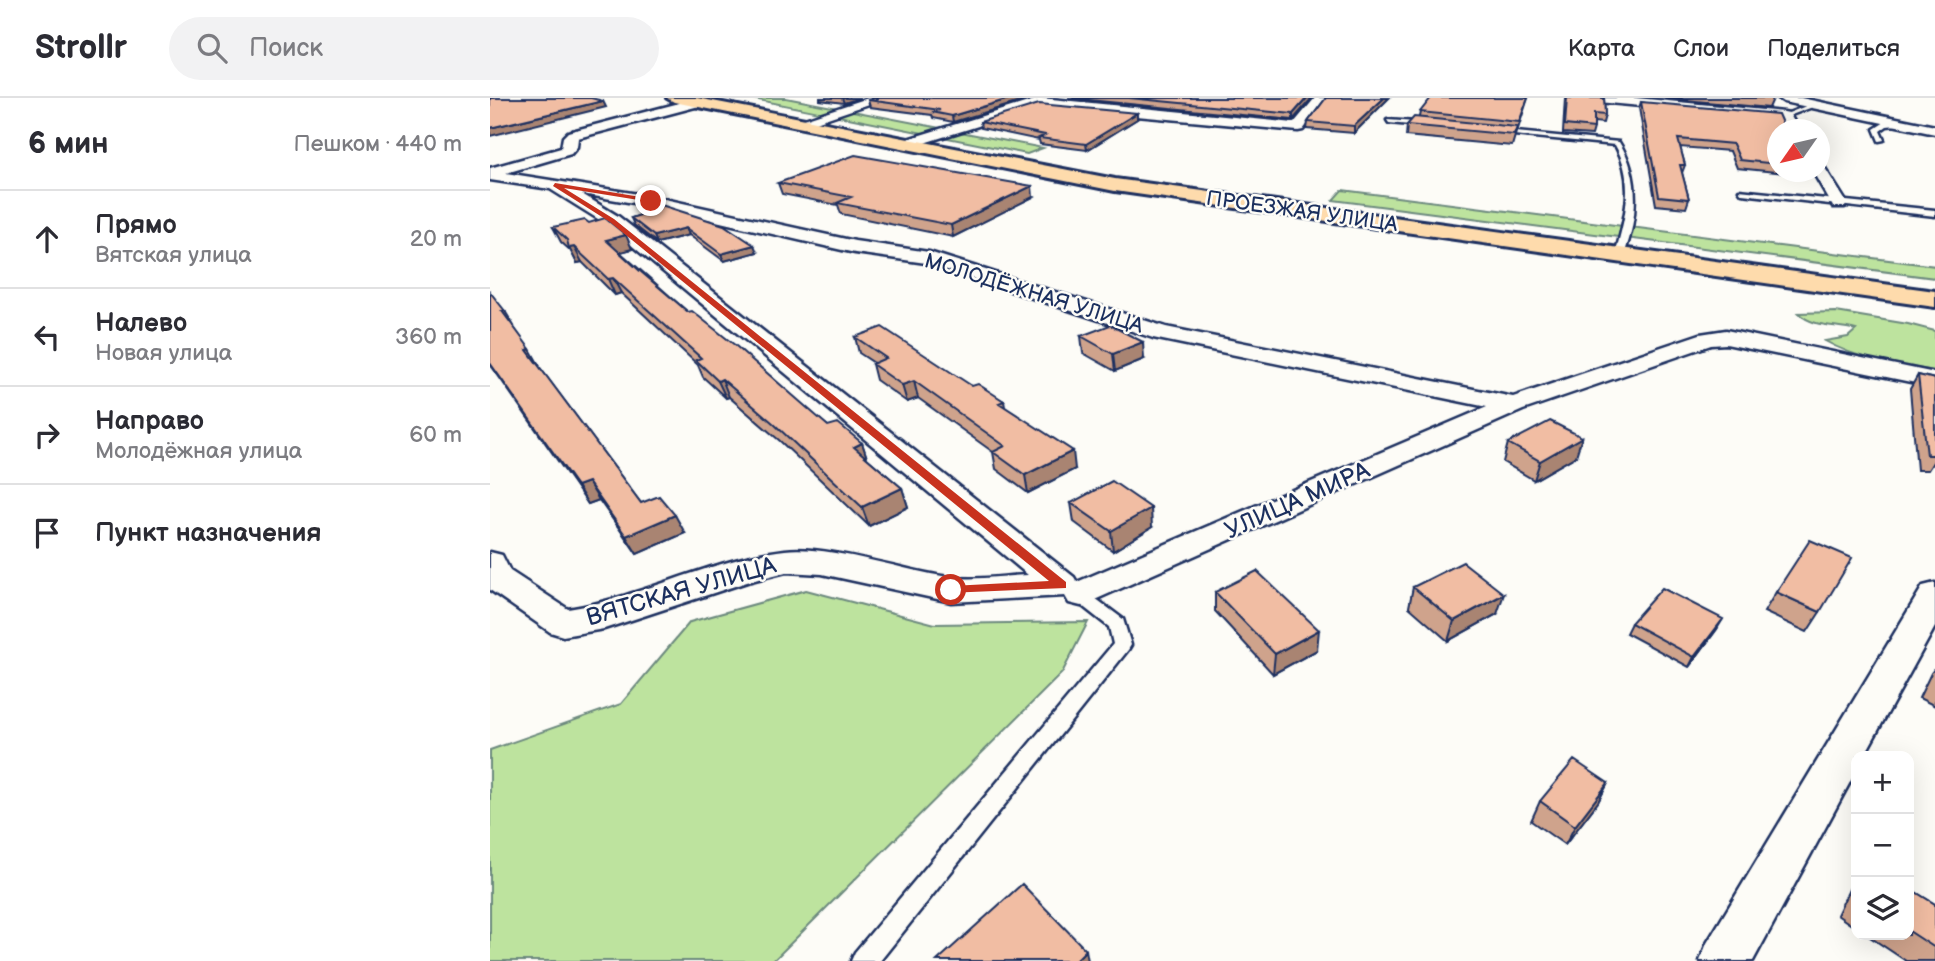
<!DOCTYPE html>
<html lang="ru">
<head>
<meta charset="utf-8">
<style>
	:root { --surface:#fff; --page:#f2f2f3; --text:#2b2b33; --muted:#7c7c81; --line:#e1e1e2 }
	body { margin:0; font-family:"Balsamiq Sans",sans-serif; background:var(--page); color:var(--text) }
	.controls { position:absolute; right:21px; bottom:21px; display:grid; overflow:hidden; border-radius:14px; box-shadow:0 7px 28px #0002 }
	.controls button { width:63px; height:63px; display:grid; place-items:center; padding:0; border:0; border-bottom:2px solid var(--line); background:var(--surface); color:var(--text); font:35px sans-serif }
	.compass { position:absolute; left:1277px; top:21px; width:63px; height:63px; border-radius:50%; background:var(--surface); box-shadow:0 7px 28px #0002; rotate:236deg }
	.stop { position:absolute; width:21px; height:21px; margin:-16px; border:5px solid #c8321e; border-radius:50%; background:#fff }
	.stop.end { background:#c8321e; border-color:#fff; box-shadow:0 2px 7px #0008 }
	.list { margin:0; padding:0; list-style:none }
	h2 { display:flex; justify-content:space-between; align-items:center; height:91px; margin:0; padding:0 28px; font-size:30px }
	h2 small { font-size:23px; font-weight:400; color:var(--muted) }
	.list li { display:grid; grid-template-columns:46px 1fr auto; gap:21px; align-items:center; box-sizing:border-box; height:98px; padding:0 28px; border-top:2px solid var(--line) }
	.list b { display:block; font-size:26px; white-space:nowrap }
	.list p { margin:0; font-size:23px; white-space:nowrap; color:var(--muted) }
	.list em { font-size:23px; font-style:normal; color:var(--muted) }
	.icon { flex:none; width:38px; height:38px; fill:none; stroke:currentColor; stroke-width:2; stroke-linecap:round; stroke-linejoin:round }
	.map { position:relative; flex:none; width:1445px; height:863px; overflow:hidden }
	header { display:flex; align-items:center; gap:42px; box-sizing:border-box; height:98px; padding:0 35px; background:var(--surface); border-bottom:2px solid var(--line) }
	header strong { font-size:33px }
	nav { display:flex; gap:38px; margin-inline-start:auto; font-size:24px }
	.search { width:490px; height:63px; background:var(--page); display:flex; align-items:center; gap:18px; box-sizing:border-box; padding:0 24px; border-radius:38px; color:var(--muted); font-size:26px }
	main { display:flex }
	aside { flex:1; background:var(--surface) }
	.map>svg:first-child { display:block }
	.green { fill:#bde39e; stroke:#6c897e; stroke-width:2 }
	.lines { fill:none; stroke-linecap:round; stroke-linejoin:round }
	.lane-casing { stroke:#1b2f5e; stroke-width:5 }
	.street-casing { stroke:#1b2f5e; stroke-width:5 }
	.primary-casing { stroke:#1b2f5e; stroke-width:6 }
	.lane { fill:#fdfcf7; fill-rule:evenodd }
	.street { fill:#fdfcf7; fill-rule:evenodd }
	.primary { fill:#fedbac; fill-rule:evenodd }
	.wall { fill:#cfa38c; stroke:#1b2f5e; stroke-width:2 }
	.shaded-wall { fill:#a98472; stroke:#1b2f5e; stroke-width:2 }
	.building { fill:#f1bda3; stroke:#1b2f5e; stroke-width:2 }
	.route { fill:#c8321e }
	.labels { text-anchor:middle; stroke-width:5; stroke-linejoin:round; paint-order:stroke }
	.far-street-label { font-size:21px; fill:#1b2f5e; stroke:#fdfcf7 }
	.street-label { font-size:24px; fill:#1b2f5e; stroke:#fdfcf7 }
</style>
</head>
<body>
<header>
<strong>Strollr</strong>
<div class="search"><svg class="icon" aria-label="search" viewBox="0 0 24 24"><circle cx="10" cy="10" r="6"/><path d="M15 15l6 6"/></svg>Поиск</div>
<nav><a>Карта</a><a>Слои</a><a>Поделиться</a></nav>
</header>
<main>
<aside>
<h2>6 мин<small>Пешком · 440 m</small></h2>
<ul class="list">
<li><svg class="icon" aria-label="ahead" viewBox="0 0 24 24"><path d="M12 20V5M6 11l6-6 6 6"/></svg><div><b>Прямо</b><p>Вятская улица</p></div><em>20 m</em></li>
<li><svg class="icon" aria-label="left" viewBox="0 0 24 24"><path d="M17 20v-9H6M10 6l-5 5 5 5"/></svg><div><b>Налево</b><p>Новая улица</p></div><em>360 m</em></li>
<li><svg class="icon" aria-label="right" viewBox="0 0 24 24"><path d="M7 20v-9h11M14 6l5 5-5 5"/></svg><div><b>Направо</b><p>Молодёжная улица</p></div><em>60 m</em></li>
<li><svg class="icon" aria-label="arrive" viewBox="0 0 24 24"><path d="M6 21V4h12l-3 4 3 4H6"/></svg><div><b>Пункт назначения</b></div></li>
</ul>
</aside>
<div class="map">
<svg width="1445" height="863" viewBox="0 0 1445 863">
	<rect width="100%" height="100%" fill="#fdfcf7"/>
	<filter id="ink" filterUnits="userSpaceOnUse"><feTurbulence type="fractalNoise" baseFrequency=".0143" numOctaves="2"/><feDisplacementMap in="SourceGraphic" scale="14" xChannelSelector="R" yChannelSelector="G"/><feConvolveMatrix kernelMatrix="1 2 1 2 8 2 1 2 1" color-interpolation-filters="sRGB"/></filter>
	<g filter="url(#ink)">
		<path class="green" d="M259,0h37l257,50 -16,6z
			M852,92l593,76v12l-602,-78z
			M1346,214l72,12 27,7v40c-38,-6 -76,-11 -110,-30l23,-4 8,-7c-21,-6 -42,-2 -58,-17z
			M316,492l129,34 153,-2 -26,51 -289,288h-283v-211l131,-46 69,-82z"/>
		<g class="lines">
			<defs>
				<path id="lane" d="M1326,4l2,3 -32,12 -5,-1z
					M897,22l44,3 3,2 -3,2 -42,-4z
					M1414,23l2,3 -19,2 -7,5 4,9 -5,1 -5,-12 11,-7z
					M1005,32l124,12c22,34 19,78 4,115l-8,-2c10,-38 21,-73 0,-110l-122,-12z
					M1249,92l196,20v6l-193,-22z
					M583,486l6,2 44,33 8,26 -3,5 -248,311h-29l4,-9 258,-308 -4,-17 -42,-33 -3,-4 3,-4z"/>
				<path id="street" d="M378,0h19l-83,28h-10l-2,-3z
					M551,0l253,25 21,-25h12l-24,32 -5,1 -259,-24 -128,40 -5,1 -7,-4 2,-3z
					M1102,0h44l148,14 5,1 10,17h-13l-6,-11 -182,-17z
					M1288,0h23l134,28v8l-151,-32z
					M205,1l4,1v6l-121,32 -1,9 -6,7 -65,19 145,23 204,45 74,11 237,75 347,70 187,-63 26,-4 209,43v14l-209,-43 -15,1 -188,65 -442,196 -12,-3 -4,-7 -114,6 -129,-28 -36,-2 -39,10 -143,47 -41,7 -13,-4 -60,-42v-38l12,3 8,16 58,38c74,-12 143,-50 217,-59 44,-5 116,20 163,27 25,4 54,-1 80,-2l-422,-351 -56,-35 -60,-9v-12l71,-20 2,-11 5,-5zM92,96l69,12 204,47 71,10 227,75 334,69 -410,175 -3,-5 -456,-361z
					M1330,68l5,2 22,35 -2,4h-12l-2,-4 -18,-31h7z
					M1445,485v44l-71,129h-8v15l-103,190h-53l7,-18 216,-357z"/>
				<path id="primary" d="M177,0h30l418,81 820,112v16l-820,-116 -441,-89z"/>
			</defs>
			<use href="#lane" class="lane-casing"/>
			<use href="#street" class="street-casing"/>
			<use href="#primary" class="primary-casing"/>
			<use href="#lane" class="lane"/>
			<use href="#street" class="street"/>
			<use href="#primary" class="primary"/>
		</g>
		<path class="wall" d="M330,0h40l-16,5 -24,-3z
			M543,0l-80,24 -20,-4 -1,-3 -62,-8 -2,-7z
			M578,0h244l-19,22z
			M836,0h63l-35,35 -47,-4 1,-7z
			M1038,0l-10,31h-1l-5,17 -106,-10 1,-11 12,-8 1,-5z
			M1075,0h39l1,17 -2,8 -9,-1v6l-2,7 -29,-2z
			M1174,0h109v1l-4,9z
			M1151,4l136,28v42h18l-1,2 -57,-6 -7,-17 -50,-4 5,18 -3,8 7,26 -3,9 -30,-3 -17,-97z
			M647,21l-50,31 -47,-6 -1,-4 -58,-12 -1,-6z
			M288,85l255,14 -80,40 -112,-23 -3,-9 -56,-11z
			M169,111l98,43 -33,9 -35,-26 -32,8 -23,-18 -3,-7z
			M99,125l43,26 -12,3 68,60 140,114 34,17 5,15 35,30 6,19 -39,19 -89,-85 -51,-44 -3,1 -23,-21 -5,-12 -77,-72 -6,2 -33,-33 -5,1 -6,-12 -10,-9 -8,-15z
			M0,194l49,73h-1l103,138 44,30 -48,21 -38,-54 -11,4 -98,-140z
			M591,238l63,23 -29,12 -32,-18z
			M365,239l117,49 32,15 1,6 70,62 -47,24 -32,-24 -3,-17 -75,-54 -11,4 -31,-22 -4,-16 2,-1 -15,-10z
			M1428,277l17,4v80l-7,11h-11l-7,-81z
			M1018,345l68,13 -42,24 -31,-18z
			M581,405l81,24 -39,24 -39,-29z
			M923,489l84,27 -49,27 -39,-34z
			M725,494l102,58 -44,24 -58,-63z
			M1286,494l44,20 -13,20 -43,-20z
			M1141,525l86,6 -28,38 -63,-34z
			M1445,570v38l-16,-8 12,-25z
			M1118,685l-10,19 -33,43 -34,-24 9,-20z
			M1366,781v49l-19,-13 15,-32z
			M1419,790l26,16v57h-29l-39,-26h42z"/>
		<path class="shaded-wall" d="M352,0h18l-16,5z
			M522,0h21l-80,24 -1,-6z
			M817,0h5l-19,22v-6z
			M894,0h5l-35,35v-7z
			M113,3l3,6 -116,29v-8z
			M647,15v6l-50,31 -1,-6z
			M542,88l1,11 -80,40 -2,-12z
			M196,130l3,7 -32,8 -3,-7z
			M136,137l6,14 -19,5 -7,-14z
			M264,147l3,7 -33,9 -3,-7z
			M84,149l8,15 -5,1 -8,-15z
			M123,180l8,15 -6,2 -7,-16z
			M12,213h3l9,15 -3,1z
			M653,244l1,17 -29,12 -2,-17z
			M40,251l9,16 -3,1 -9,-16z
			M232,281l7,18 -3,1 -8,-17z
			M424,283l4,17 -11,4 -5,-17z
			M1092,339l-6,19 -42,24 6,-19z
			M372,345l6,18 -14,-14z
			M583,353l2,18 -47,24 -3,-18z
			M98,384l11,18 -11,4 -11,-18z
			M412,390l6,19 -39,19 -7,-19z
			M661,410l1,19 -39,24 -2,-20z
			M185,417l10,18 -48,21 -11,-18z
			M1014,496l-7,20 -49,27 6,-20z
			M1233,521l-6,10 -28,38 5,-10z
			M829,532l-2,20 -44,24 2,-20z
			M1118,685l-10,19 -33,43 10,-19z
			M596,852l2,11h-13z"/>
		<path class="building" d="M0,0h101l12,3 -113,27z
			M386,0h136l-60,18 -20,-4 8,-2 -72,-10z
			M639,0h178l-14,16z
			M836,0h58l-30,28 -46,-4z
			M941,0h97l-9,24 -99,-10z
			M1077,0h37l1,17 -11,-1v14l-29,-3z
			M1151,4l137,12 7,16h-8v34l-37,-4 -7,-16 -55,-5 7,26h-5l9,34 -30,-3z
			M549,6l98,9 -51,31 -47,-6 6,-3 -65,-13z
			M924,19l103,10 -3,8 -107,-10z
			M365,57l177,31 -81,39 -114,-22 14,-6 -73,-14z
			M171,107l63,20 30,20 -33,9 -35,-26 -32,8 -23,-18 28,-9z
			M115,120l21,17 -20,5 34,31 48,41 4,-1 44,35 92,80 10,-3 24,20 -8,4 48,41 -40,19 -89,-84 -51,-44 -4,2 -22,-21 5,-2 -88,-80 -5,1 -34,-32 -5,1 -2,-8 -14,-13 32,-7 4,3z
			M0,194l15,19h-3l28,38 -3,1 114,153 18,-7 16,19 -49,21 -38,-54 -11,4 -87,-123z
			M620,227l33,17 -30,12 -32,-18z
			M392,229l90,59 6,-2 26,17 -5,2 74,48 -48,24 -32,-23 12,-6 -91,-65 -12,4 -30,-21 14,-6 -31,-21z
			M1428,277l17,4v76h-8z
			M1060,323l32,16 -42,24 -32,-18z
			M622,383l39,27 -40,23 -40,-28z
			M1320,442l42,18 -32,54 -44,-20z
			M973,464l41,32 -50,27 -41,-34z
			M767,473l62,59 -44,24 -60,-62z
			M1172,490l61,31 -29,38 -63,-34z
			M1084,662l34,23 -33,43 -35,-25z
			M532,786l64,66 -11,11h-138z
			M1419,790l26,16v44l-26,-17z"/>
	</g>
	<path class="route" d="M65,85l98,16 -2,3 -87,-14 50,31 452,363v6l-119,5 -2,-3 6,-4 98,-5 -439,-359 -57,-36z"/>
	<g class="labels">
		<g class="far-street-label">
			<text transform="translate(812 113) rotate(8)" y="7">ПРОЕЗЖАЯ УЛИЦА</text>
			<text transform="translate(544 195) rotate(17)" y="7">МОЛОДЁЖНАЯ УЛИЦА</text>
		</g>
		<g class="street-label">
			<text transform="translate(807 402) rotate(-24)" y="8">УЛИЦА МИРА</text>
			<text transform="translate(191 493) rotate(-16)" y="8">ВЯТСКАЯ УЛИЦА</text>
		</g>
	</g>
</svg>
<div class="controls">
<button>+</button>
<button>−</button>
<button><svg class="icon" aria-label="layers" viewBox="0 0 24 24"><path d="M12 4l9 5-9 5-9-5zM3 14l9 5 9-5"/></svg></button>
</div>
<svg class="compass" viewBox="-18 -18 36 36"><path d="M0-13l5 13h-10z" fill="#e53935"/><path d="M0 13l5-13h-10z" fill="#7c7c81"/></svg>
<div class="stop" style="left:461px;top:492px"></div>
<div class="stop end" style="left:161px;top:103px"></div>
</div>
</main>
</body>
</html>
